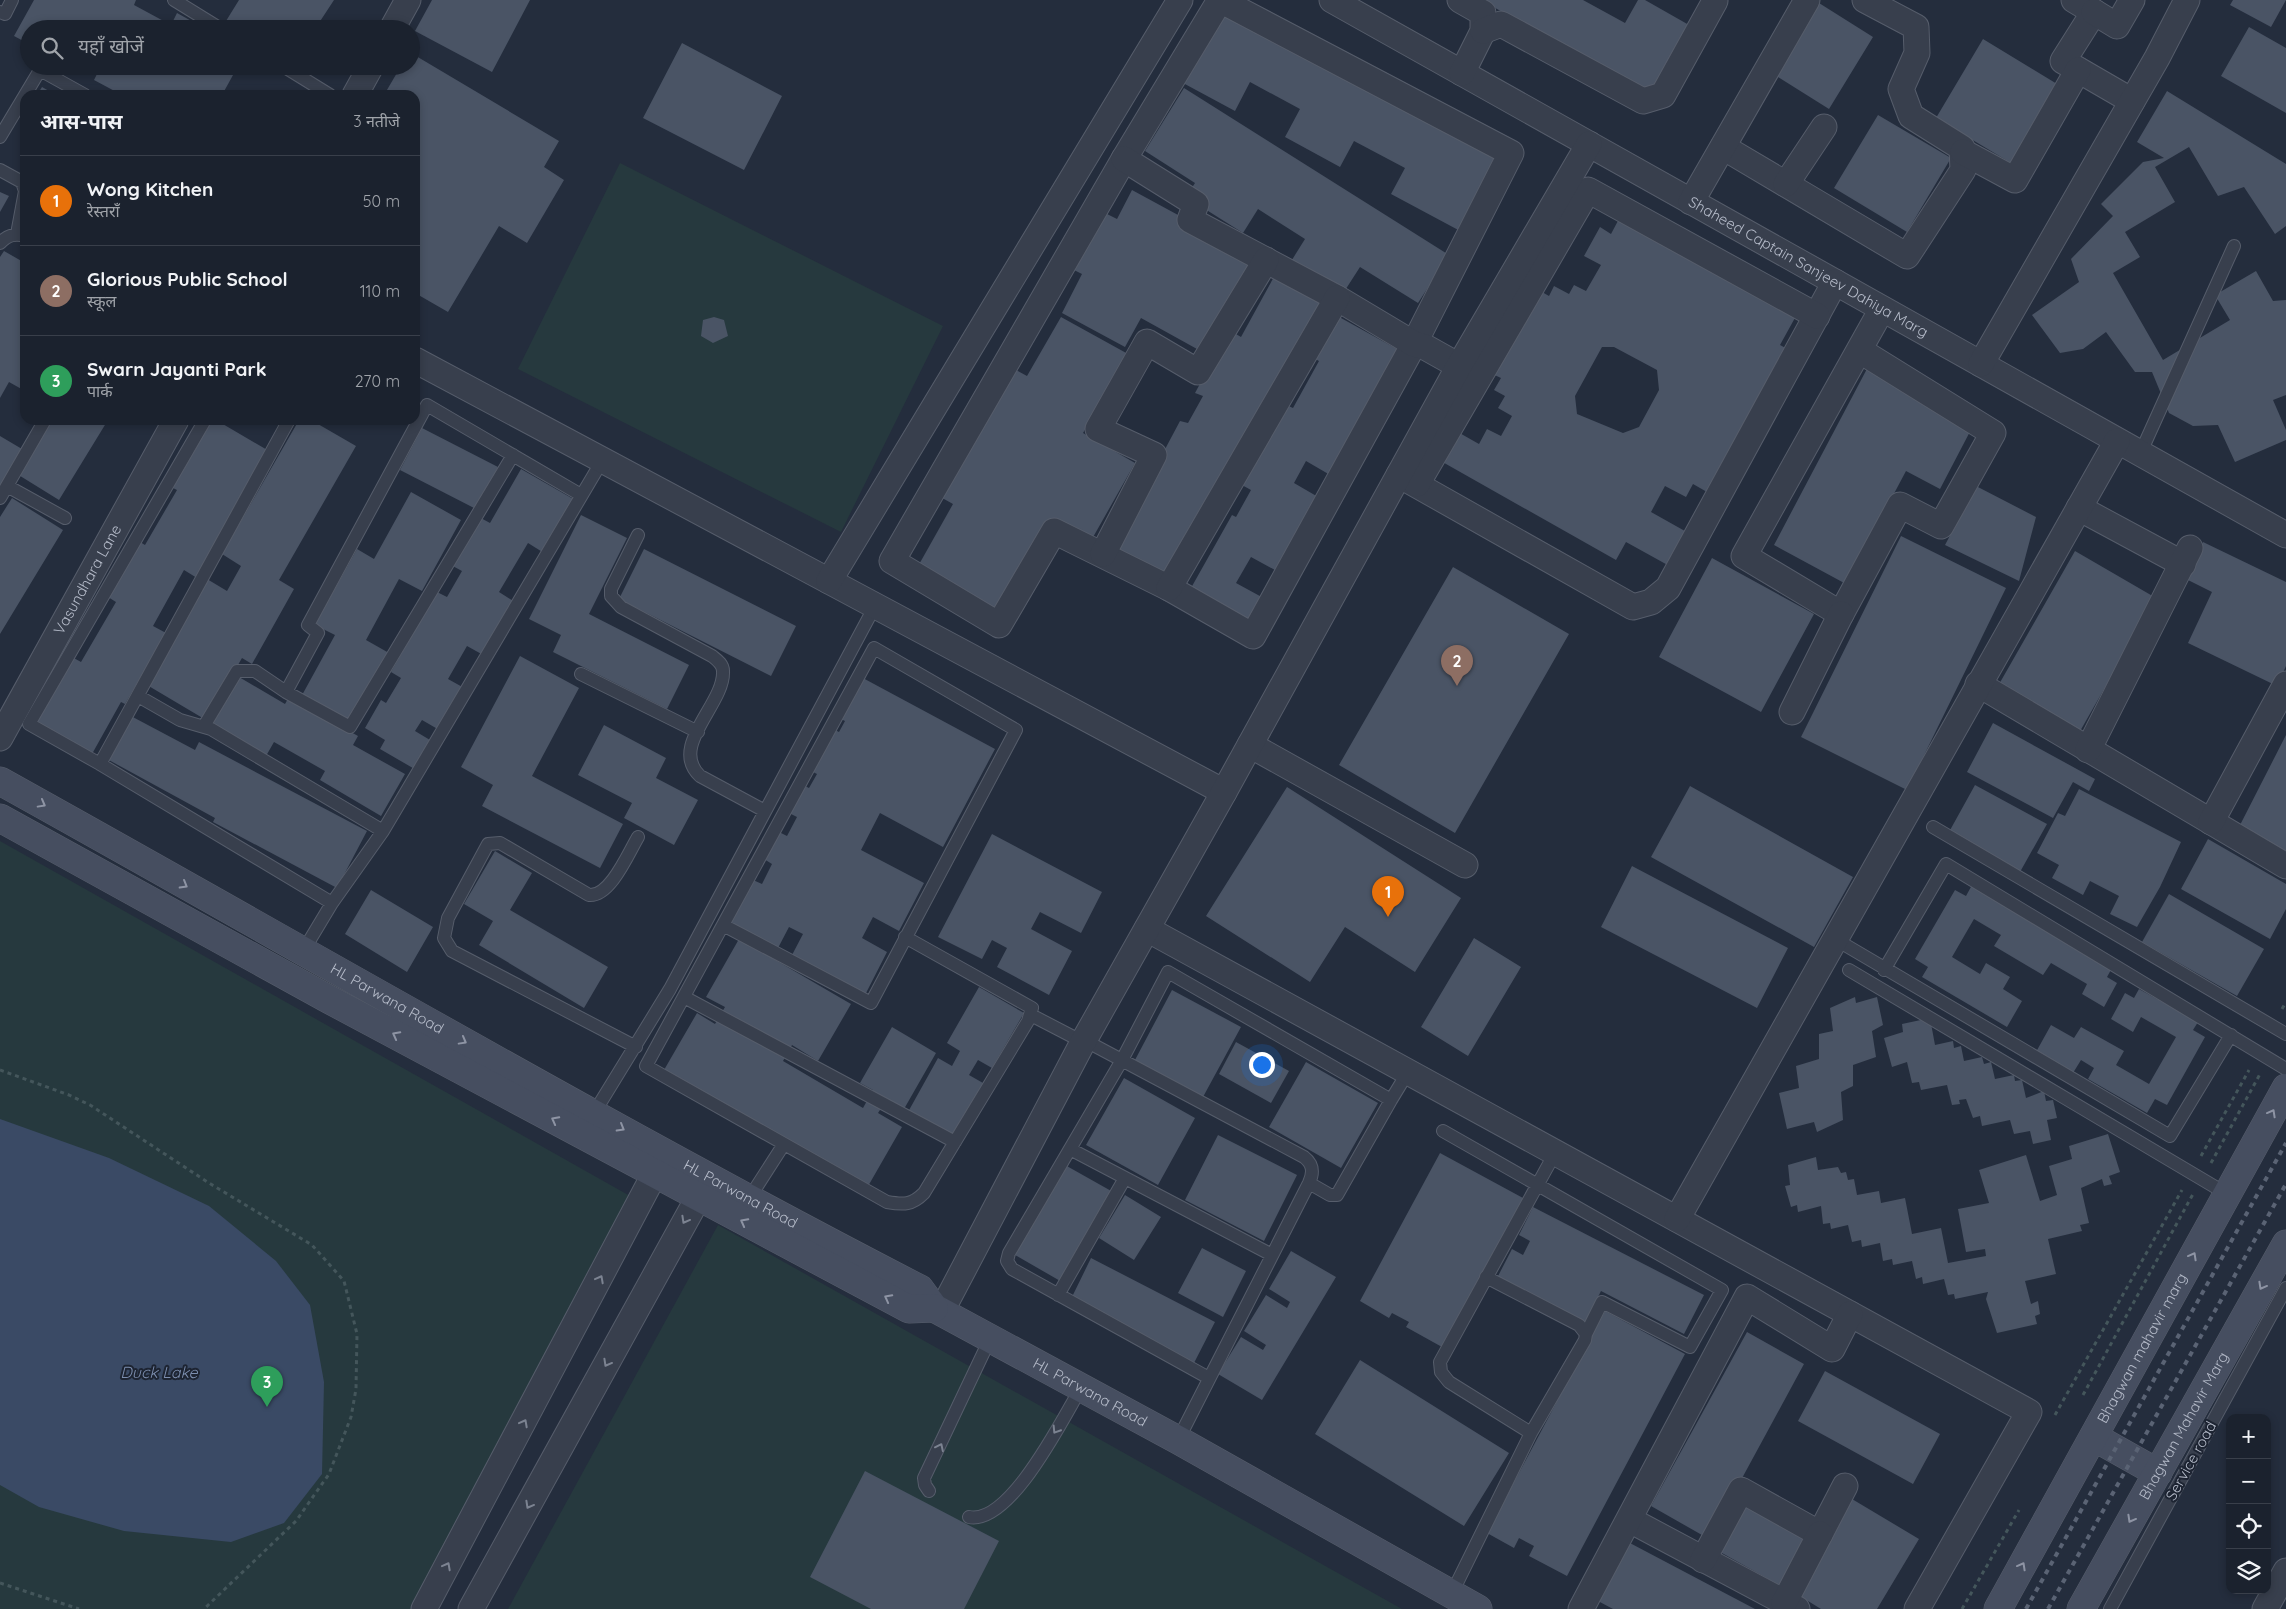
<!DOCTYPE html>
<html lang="hi">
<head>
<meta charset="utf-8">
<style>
	:root { --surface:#1b222e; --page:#282f3a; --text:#f1f3f6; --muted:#a0a4aa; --line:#393f4a; --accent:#8caef5 }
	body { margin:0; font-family:Quicksand,"Noto Sans Devanagari",sans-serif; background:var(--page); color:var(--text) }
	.controls { position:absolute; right:15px; bottom:15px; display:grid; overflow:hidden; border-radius:10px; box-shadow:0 2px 8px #0003 }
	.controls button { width:45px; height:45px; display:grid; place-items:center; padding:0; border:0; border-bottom:1px solid var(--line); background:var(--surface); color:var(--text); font:25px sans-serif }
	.you { position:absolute; left:1261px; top:1064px; width:18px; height:18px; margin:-12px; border:4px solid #fff; border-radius:50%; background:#1a73e8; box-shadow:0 0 0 8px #1a73e833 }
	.badge { display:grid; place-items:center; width:32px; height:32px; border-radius:50%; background:var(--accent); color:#fff; font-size:16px; font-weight:700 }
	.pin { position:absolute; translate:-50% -41px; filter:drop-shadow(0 1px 2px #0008) }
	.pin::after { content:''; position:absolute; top:26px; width:18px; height:15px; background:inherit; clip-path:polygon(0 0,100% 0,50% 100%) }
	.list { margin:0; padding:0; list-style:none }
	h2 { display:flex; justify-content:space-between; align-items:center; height:65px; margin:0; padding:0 20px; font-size:21px }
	h2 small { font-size:16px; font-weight:400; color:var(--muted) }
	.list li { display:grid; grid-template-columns:32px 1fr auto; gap:15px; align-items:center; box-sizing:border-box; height:90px; padding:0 20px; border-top:1px solid var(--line) }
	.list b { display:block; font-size:19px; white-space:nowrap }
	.list p { margin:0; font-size:16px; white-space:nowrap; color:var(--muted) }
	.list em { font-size:16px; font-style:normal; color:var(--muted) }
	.icon { flex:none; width:28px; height:28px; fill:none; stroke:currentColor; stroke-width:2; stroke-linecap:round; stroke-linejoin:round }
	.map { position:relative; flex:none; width:2286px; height:1609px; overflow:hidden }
	.search { position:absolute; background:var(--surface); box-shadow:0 2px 8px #0003; left:20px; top:20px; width:400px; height:55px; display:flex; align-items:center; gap:12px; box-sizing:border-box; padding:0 18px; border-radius:28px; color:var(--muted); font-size:19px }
	.panel { position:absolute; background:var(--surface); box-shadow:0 2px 8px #0003; left:20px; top:90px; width:400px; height:335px; border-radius:15px }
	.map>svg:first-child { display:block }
	.green { fill:#26393e }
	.water { fill:#3a4a65 }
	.building { fill:#4a5465; fill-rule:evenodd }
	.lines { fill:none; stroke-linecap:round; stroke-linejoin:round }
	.lane-casing { stroke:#565d6b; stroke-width:14 }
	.street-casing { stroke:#565d6b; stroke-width:27 }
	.secondary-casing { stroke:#565d6b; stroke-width:29 }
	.path { stroke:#44565b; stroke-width:3; stroke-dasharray:4 4; stroke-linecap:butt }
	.lane { stroke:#383f4d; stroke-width:12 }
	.street { stroke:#383f4d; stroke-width:25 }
	.secondary { stroke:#464e60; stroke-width:28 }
	.rail { stroke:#5a6374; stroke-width:4; stroke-dasharray:5 5; stroke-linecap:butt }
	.oneway { stroke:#8e94a4 }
	.oneway2 { stroke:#7c8391 }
	.labels { text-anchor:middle; stroke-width:4; stroke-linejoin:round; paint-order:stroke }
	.street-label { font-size:15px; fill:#b4bac8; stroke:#1d2432 }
	.water-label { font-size:16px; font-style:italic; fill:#7c8eaf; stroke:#1d2432 }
</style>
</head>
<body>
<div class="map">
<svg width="2286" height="1609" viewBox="0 0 2286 1609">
	<rect width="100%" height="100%" fill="#242d3d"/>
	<path class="green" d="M620,163l323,163 -102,206 -323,-163z
		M0,841l646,364 -222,404h-424z
		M718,1225l684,384h-894z"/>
	<path class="water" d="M0,1119l109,39 100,48 67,55 34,44 14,77 -2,92 -38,49 -53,19 -107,-11 -85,-24 -39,-22z"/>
	<path class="building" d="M34,0h102l-2,5 37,20 6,-12 29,16h-177v15l-15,-8z
		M239,0h95l-19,29h-77l-12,-8z
		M432,0h98l-38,72 -77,-41z
		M1481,0h102l42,23 13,-23h7l44,25 -39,70z
		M2233,0h53l-15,27 -41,-22z
		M1819,3l54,34 -44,72 -54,-34z
		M1224,6l278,149 -40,77 -71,-38 14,-26 -51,-27 -14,26 -55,-30 15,-28 -50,-27 -15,29 -52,-28z
		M2249,27l37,21v65l-65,-37z
		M1983,39l79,48 -46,79 -80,-48z
		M682,43l100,53 -38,74 -101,-52z
		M411,53l148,88 -15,26 20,13 -37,63 -28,-17 -51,86 -33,-19v-198h-31l17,-29h10z
		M101,66h137l-16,29h-100l-28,-15z
		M42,87l14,8h-19z
		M1184,88l265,167 -31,48 -58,-36 -18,28 -52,-32 15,-24 -47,-30 -15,24 -57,-36 9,-14 -50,-32z
		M2167,91l119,73v62l-11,8 -31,-47 -26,9 -29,-49 -34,20 20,35 -50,30 15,25 -27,16 50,87 67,-40 -15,-25 41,-24 17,30 13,-1v95l-13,5 13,30v10l-51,22 -17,-37 -25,1 -24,-13 -17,-41h-17l-29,-40 -23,17 -23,4 -28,-38 47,-33 -8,-23 42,-43 -12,-12 42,-42 21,-4 -27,-16z
		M1878,115l73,43 -44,74 -73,-44z
		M1132,190l70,38 52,35 -48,91 -65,-36 -16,29 -63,-34 20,-39 -12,-6 31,-57 16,8z
		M0,192l9,4 -9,16z
		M1620,217l176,99 -16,29 13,7 -79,144 -21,-12 -7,13 -21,-11 -14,26 41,23 -19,33 -47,-26 -10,18 -177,-100 17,-29 23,13 8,-15 14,7 11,-20 -14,-8 7,-12 -11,-6 7,-12 -13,-6 47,-84 14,8 5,-10 15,8 5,-9 12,6 15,-26 -17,-9 16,-29 11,7zM1602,347h12l43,23 2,20 -20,37 -16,6 -46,-19 -2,-18z
		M4,251l21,12v128l-16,-9 -9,16v-141z
		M1275,275l53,30 -156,275 -59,-33 67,-126 8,2 15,-27 -8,-3 34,-63 12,7z
		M1332,313l74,41 -69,125 -31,-18 -12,22 31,18 -41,74 -33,-18 -15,26 33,18 -13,24 -65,-37 41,-73 4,2 15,-27 -11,-6 44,-80 9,4 26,-47 -11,-6z
		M714,317l10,3 4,16 -15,7 -12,-7 2,-16z
		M1061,317l67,37 -45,79 52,30 -43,76 -37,-21 -55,97 -83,-47 36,-64 -18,-10 72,-129 20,11z
		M1869,365l106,57 -35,67 -34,-18 -60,113 -72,-39z
		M50,420h58l-49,80 -42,-26z
		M212,420h4l53,31 -72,127 -13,-8 -31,56 13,7 -41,71 -4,-2 -29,52 -57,-32 37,-65 9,5 35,-60 -8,-5 32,-55 5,3 32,-55 -4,-2z
		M299,420h12l45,26 -77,134 15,9 -42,75 -10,-6 -36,62 -59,-35 60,-106 20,12 14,-25 -19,-12z
		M422,428l76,39 -22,42 -76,-39z
		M0,436l22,13 -22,39z
		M521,469l54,31 -31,53 -16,-10 -29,49 16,10 -30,54 -18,-10 -19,33 18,10 -25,42 -19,-11 -7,11 20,12 -17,28 -38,-22 5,-9 -20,-12 16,-28 5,3 15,-25 -10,-6 46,-80 10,5 15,-26 -13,-7 28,-48 13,7z
		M1976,486l60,31 -17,64 -74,-36z
		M411,492l50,28 -39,71 -23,-12 -33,61 23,13 -39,71 -49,-27 34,-62 -20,-10 42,-76 17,10z
		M12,498l51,32 -63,104v-117z
		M581,515l46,23 -38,76 100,51 -22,44 -114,-57 8,-17 -32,-16z
		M1901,536l105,52 -99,202 -106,-53z
		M2203,542l83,40v84l-9,20 -89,-43 24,-51 -26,-13z
		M644,549l152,77 -25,50 -152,-77z
		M2075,551l81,47 -77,135 -81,-47z
		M1712,558l102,56 -53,98 -102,-55z
		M1453,567l116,67 -114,199 -116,-68z
		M520,656l59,32 -47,88 91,48 -23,44 -118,-62 11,-21 -32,-18z
		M239,677l46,27 4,-7 69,39 -5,9 52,29 -24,42 -61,-36 5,-9 -51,-29 -8,14 -54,-31z
		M861,677l134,72 -52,98 -63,-34 -19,37 63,33 -25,48 -26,-14 -11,21 25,14 -22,43 -73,-40 11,-21 -14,-7 -11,21 -48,-26 23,-42 9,4 10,-20 -8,-5 15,-27 8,4 10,-19 -8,-4 14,-28 6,3 8,-14 -6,-3 22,-42 6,3 6,-11 -6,-3z
		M129,715l66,35 4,-8 168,89 -30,57 -124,-66 2,-4 -108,-59z
		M1993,723l102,56 -6,12 -16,-9 -20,36 -86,-46z
		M604,725l62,33 -10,20 42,22 -24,45 -50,-27 8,-15 -54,-28z
		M2286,735v119l-48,-25z
		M1975,785l72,39 -27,48 -71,-40z
		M1690,786l163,91 -39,70 -163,-90z
		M1287,787l174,111 -46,74 -70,-45 -35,55 -104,-66z
		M2079,789l102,53 -21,45 -23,40 -27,-13 9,-18 -29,-15 -7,14 -31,-17 7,-13 -22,-12 21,-40 7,3z
		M992,834l110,58 -21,41 -41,-21 -9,17 41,22 -23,44 -52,-28 10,-19 -15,-8 -10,19 -44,-22z
		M2208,839l78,45v25l-16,30 -89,-50z
		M495,851l37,22 -22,37 98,57 -24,41 -105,-63 14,-24 -29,-17z
		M1632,866l156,82 -31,60 -156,-81z
		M1972,885l140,83 -5,9 10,6 -13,24 -22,-13 5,-10 -36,-21 -8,12 -49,-29 7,-11 -27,-16 -22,38 28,17 6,-11 24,14 -7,12 19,12 -15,26 -85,-50 6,-10 -13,-8 40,-69 11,6z
		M371,890l62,37 -26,45 -62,-38z
		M2169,894l95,55 -27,47 -95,-54z
		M1474,938l47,29 -53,89 -47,-29z
		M739,939l112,65 -33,57 -26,-16 -9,16 80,47 10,-18 -13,-7 32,-56 44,26 -32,56 -17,-10 -9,14 24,14 -35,61 -203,-118 33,-57 18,11 10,-17 -19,-10z
		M979,987l45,26 -32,55 -14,-8 -9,15 14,8 -31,55 -44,-26 30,-54 14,8 8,-15 -13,-8z
		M2139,989l59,33 -5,8 12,7 -38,68 -12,-6 -8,14 -59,-34 6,-11 -13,-8 -8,13 -37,-21 15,-27 23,13 7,-11 43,24 -8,14 33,19 27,-47 -35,-20 -8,15 -22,-13 14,-26 9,5z
		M1172,990l69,37 -38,70 -68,-37z
		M1855,997l1,6 21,-6 6,28 -11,6 4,26 -23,8v21l-12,6 2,28 -26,12 -3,-10 -27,7 -8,-36 20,-5 -3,-22 23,-7v-25l14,-3 -3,-23z
		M1930,1018l5,27 18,-4 1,7 7,-2 3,15 18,-4 2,7 7,-2 4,17 19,-4 1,6 7,-1 4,18 18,-7 2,10 7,-1 4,18 -10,2 4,20 -18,4 -3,-13 -16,3 -4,-14 -28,6 -2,-10 -7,2 -7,-19 -7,1 1,4 -8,1 -5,-20 -26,5 -2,-8 -7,1 -5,-21 -15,5 -8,-29 19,-6 -1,-8z
		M1236,1042l53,29 -18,32 -52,-29z
		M1306,1062l72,41 -37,65 -72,-41z
		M1124,1078l71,40 -37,67 -72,-40z
		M2108,1134l12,38 -11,4 3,8 -8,2 -2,-7 -21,9 8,35 -9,2 2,6 -34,8 8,35 -31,7 6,23 7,-3 2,13 -5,2 2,8 -40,9 -11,-34 2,-7 -33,7 -1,-5 -6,1 -4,-16 -21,5 -1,-7 -6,2 -4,-18 -19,4 -1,-6 -9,2 -3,-18 -18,4 -1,-7 -9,2 -4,-17 -17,4 -1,-6 -7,1 -2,-18 -23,6 -1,-7 -6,2 -6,-21 5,-1 -2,-20 28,-8 2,13 20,-3 3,6 5,-1 2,8 6,-1 3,16 22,-4 2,12 24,-5 7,36 29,-6 7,35 38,-7 -1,-7 -19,3 -8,-43 31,-6 -10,-33 47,-15 14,46 17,-6 -8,-29 23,-7 -3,-13z
		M1218,1135l79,40 -33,66 -79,-41z
		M1440,1153l83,45 -81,149 -36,-20 3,-5 -17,-9 -3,5 -29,-17z
		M1065,1165l48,27 -51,90 -47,-27z
		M1125,1195l36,22 -27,43 -35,-22z
		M1533,1207l171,88 -20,39 -83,-43 -17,34 -88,-45 16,-31 11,6 7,-14 -11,-6z
		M1202,1248l44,23 -23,46 -45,-24z
		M1291,1251l45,26 -74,123 -44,-26 23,-37 22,13 3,-5 -22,-14 22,-36 21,13 3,-6 -21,-13z
		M1091,1258l124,64 -21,41 -123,-64z
		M1605,1311l80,43 -118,222 -38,-20 5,-10 -15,-8 -5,10 -27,-15z
		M1747,1332l57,32 -95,175 -58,-33z
		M1360,1360l149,93 -45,73 -149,-92z
		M1825,1371l115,63 -27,50 -115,-63z
		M865,1471l134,70 -35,68h-93l-61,-32z
		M1740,1498l66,37 -27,50 -66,-37z
		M1852,1499l67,40 -42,70h-56l-26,-16z
		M1628,1542l127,67h-142l-15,-8z"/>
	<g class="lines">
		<defs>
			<path id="lane" d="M174,0l47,29
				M0,12l5,2 7,-14
				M283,66l47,29
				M0,137l40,-67 45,25
				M0,170l22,12 3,9 -8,43
				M0,243c8,-8 15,-10 25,-7
				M205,420l-176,304 71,40 232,139
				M2140,454l94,-208
				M7,486l58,32
				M0,498l45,-78
				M638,535l-27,54v7l10,11 91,49c5,4 11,8 11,15 2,33 -55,75 -23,105l65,35
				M581,674l117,58
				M286,692l64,35 163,-272
				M138,696l42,24 31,9 172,102
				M204,726l33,-55h18l31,21 32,-59 -10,-8 119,-220 154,90
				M100,764l189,-344
				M1933,827l353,207
				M723,925l148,78 145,-273 -142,-82 -228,418 241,136c17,3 25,3 37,-9l104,-172 4,-13 -127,-71
				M1835,939l335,197 61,-101
				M302,953l30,-50 51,-72 219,-370
				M1849,970l378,224
				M1884,970l62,-106 340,205
				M684,997l271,145
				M1031,1015l52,27
				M1084,1040l220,117c9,7 10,15 5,26l-131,257
				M636,1047l-184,-96 -8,-13 4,-20 40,-74 12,-1 89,52c21,2 39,-41 49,-58
				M594,1113l76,-124 205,-383
				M1443,1131l279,159 -32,57 -88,-45 -16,32
				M1070,1149l202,106
				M1309,1183l21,12h7l54,-95
				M748,1200l36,-56
				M1486,1277l93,48 7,9 -1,6 -54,93
				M1058,1295l67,-117
				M1209,1378l-197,-109 -5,-8 2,-8 113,-193 46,-88 223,128 17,-28
				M929,1491l-4,-6 -1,-7 66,-139
				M969,1517c41,8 93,-97 112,-129
				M1451,1595l80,-162 -82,-51 -8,-10 -1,-10 115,-209
				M2110,1609l176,-321"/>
			<g id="street">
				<path d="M1220,0l291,153 -97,191 -161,292 -84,-48 -115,-57 -55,94 -107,-64 232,-402z"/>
				<path id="s1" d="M1332,0l954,535"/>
				<path d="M1460,0l23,13v18l-21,42"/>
				<path d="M2074,0l20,12 -31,49 69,40"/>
				<path d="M2094,12l23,14 15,-26"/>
				<path d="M392,29l16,-29"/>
				<path d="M1483,31l18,-7 142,77 20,-6 52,-94"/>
				<path d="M355,95l16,-29"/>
				<path d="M1723,147l184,109 56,-86 -1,-22 -51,-32 -10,-27 16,-36 -1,-26 -51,-27"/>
				<path d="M1963,152l52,28 63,-110"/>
				<path d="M1124,159l72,45 -6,16 147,78 77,46 11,3 34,19"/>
				<path d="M1786,184l38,-57"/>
				<path d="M1691,202l116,-202"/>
				<path d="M1859,350l134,83 -52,93 -41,-21 -59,109 -97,-58 138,-247"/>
				<path d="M415,360l809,432"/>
				<path d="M1981,364l176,-306 30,-58"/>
				<path d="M1399,475l234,132 18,-5 17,-14 167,-306"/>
				<path d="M1417,484l171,-294 229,126"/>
				<path d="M2079,508l104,56"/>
				<path d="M1103,554l51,-99 -56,-26 49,-87 51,30 68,-112"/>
				<path d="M829,581l351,-581"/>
				<path d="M1169,588l168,-290"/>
				<path d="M1978,684l308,182"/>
				<path d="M1792,712l49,-98"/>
				<path id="s2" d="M0,738l176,-318"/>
				<path d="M1250,745l215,120"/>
				<path d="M2088,750l102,-202"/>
				<path d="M2211,822l75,-138"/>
				<path d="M1147,929l882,483 -112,197"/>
				<path d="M1677,1219l440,-778"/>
				<path d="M941,1312l142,-270 141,-250 235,-426 130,-222"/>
				<path d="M1630,1520l167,89"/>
				<path d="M1703,1560l38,-70 79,44 25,-48"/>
				<path d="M1784,1603l36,-69"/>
				<path d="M424,1609l240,-453"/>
				<path d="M471,1609l227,-411 7,-19"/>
				<path d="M1581,1609l166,-312 85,52 18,-35"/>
				<path d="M2265,1609l21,-38"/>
			</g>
			<g id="secondary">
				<path id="s3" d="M0,781c306,170 608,347 920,508l14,19 244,132 300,169"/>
				<path d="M0,818l330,182 579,309 25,-1"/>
				<path d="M2094,1437l64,36"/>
				<path id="s4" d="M1998,1609l288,-521"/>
				<path id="s5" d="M2081,1609l205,-365"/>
			</g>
		</defs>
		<use href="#lane" class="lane-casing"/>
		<use href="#street" class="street-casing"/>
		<use href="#secondary" class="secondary-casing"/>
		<path class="path" d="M2282,1009l4,-7
			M0,1070l69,25 21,10 119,78 103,62 32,36 13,53 -1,55 -5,28 -22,57 -33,47 -92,88
			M2201,1156l48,-86
			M2211,1163l49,-89
			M2083,1395l110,-201
			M2055,1415l127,-225
			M0,1583l79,26
			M1962,1609l57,-99"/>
		<use href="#lane" class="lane"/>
		<use href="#street" class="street"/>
		<use href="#secondary" class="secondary"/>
		<path class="rail" d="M2026,1609l260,-466
			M2048,1609l238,-425"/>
	</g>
	<defs><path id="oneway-chevron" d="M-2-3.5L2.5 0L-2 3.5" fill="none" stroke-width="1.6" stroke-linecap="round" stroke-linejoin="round" transform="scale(1.25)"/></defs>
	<g class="oneway">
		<use href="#oneway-chevron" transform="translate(42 804) rotate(29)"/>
		<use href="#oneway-chevron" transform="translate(184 885) rotate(30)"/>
		<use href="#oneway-chevron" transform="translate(396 1035) rotate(-152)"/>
		<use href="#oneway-chevron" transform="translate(463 1041) rotate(29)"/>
		<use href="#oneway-chevron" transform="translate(2272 1113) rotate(-61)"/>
		<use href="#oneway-chevron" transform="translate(555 1120) rotate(-152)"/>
		<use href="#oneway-chevron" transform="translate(621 1128) rotate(30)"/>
		<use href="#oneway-chevron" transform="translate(744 1222) rotate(-152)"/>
		<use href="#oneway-chevron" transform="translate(2193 1256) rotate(-61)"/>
		<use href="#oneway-chevron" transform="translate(2262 1286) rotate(119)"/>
		<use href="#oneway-chevron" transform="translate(888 1298) rotate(-152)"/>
		<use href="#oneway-chevron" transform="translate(2131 1519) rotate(119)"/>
		<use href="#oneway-chevron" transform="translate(2022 1566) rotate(-61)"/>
	</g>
	<g class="oneway2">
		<use href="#oneway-chevron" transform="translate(685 1220) rotate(119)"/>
		<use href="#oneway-chevron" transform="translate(600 1279) rotate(-62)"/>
		<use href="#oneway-chevron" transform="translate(607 1363) rotate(119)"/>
		<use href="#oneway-chevron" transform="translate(524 1423) rotate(-62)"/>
		<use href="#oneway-chevron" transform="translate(1056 1430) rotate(122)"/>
		<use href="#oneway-chevron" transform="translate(940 1447) rotate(-64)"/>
		<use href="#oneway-chevron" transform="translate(529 1505) rotate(119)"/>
		<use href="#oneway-chevron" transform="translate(447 1566) rotate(-62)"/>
	</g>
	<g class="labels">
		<g class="street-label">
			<text dy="5" stroke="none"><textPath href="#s1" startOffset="546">Shaheed Captain Sanjeev Dahiya Marg</textPath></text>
			<text dy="5" stroke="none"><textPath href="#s2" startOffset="181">Vasundhara Lane</textPath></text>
			<text dy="5" stroke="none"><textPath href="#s3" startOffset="444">HL Parwana Road</textPath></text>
			<text dy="5" stroke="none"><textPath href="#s3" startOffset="848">HL Parwana Road</textPath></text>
			<text dy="5" stroke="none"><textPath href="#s4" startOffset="298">Bhagwan mahavir marg</textPath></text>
			<text dy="5" stroke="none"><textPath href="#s3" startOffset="1252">HL Parwana Road</textPath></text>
			<text dy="5" stroke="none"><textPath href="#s5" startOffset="210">Bhagwan Mahavir Marg</textPath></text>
			<text transform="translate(2191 1461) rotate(-61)" y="5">Service road</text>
		</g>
		<g class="water-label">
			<text x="159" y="1378">Duck Lake</text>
		</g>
	</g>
</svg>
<div class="controls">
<button>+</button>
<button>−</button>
<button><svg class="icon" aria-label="locate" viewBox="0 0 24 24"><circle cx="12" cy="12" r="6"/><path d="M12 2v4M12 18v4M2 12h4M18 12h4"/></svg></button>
<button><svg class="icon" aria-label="layers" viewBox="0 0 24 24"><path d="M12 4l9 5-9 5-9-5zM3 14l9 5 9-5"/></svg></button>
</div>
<div class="you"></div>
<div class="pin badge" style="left:1388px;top:917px;background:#e8710a">1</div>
<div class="pin badge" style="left:1457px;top:686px;background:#8d6e63">2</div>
<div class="pin badge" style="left:267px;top:1407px;background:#2e9e5b">3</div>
<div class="search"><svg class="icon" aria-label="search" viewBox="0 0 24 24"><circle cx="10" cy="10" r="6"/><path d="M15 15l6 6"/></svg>यहाँ खोजें</div>
<section class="panel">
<h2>आस-पास<small>3 नतीजे</small></h2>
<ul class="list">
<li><span class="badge" style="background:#e8710a">1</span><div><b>Wong Kitchen</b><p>रेस्तराँ</p></div><em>50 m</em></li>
<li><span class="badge" style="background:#8d6e63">2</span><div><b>Glorious Public School</b><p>स्कूल</p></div><em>110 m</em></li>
<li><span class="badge" style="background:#2e9e5b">3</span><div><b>Swarn Jayanti Park</b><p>पार्क</p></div><em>270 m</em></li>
</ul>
</section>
</div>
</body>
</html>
